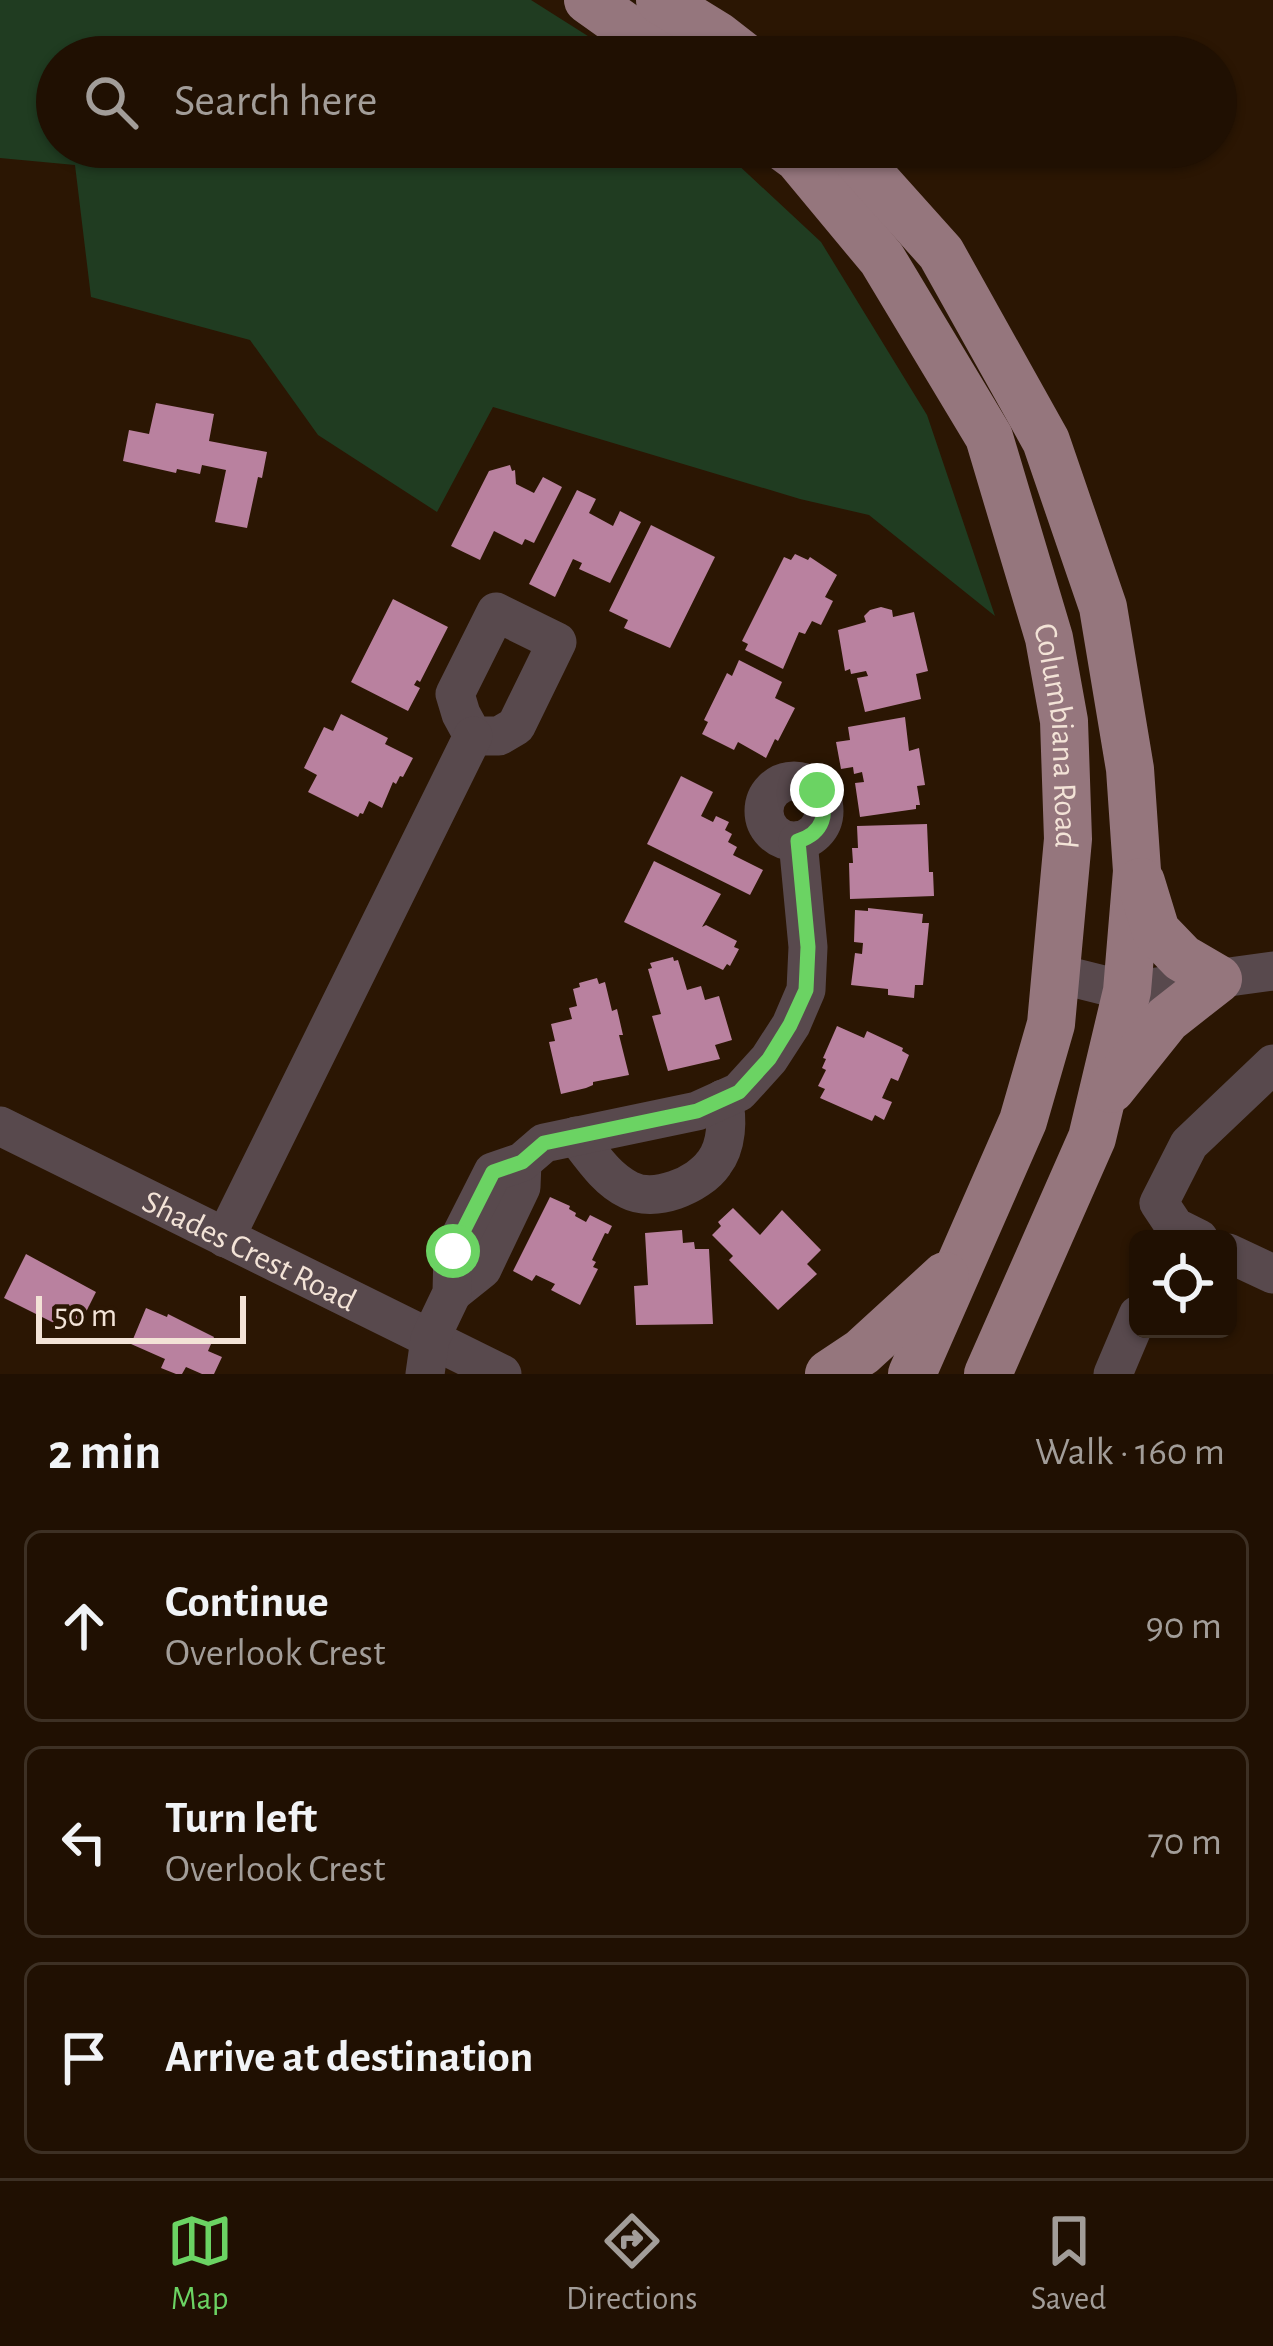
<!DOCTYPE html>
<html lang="en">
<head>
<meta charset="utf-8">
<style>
	:root { --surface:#201002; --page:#2d1e11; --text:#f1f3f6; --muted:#a29d99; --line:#3d3024; --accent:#6bd363 }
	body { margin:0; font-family:"Alegreya Sans",sans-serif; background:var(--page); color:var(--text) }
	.controls { position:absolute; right:36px; bottom:36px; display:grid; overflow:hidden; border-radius:18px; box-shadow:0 3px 9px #0004 }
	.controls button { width:108px; height:108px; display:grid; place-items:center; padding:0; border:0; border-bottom:3px solid var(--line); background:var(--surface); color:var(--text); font:60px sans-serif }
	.scale { position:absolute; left:36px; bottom:30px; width:210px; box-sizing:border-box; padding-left:12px; border:6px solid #f3e3d7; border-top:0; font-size:33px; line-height:42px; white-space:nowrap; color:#f3e3d7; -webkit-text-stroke:9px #2b1603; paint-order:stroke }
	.stop { position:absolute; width:36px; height:36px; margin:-27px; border:9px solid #6bd363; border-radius:50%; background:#fff }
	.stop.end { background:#6bd363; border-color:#fff; box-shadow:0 3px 12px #0008 }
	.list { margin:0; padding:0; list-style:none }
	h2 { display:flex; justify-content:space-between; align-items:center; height:156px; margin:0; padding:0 48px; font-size:51px }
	h2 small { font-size:39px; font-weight:400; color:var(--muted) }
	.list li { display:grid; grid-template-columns:78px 1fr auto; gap:36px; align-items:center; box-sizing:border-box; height:192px; margin:0 24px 24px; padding:0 24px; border:3px solid var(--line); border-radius:18px }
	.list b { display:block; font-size:45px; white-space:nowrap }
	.list p { margin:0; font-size:39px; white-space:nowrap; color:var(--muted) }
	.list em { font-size:39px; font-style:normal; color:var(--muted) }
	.icon { flex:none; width:66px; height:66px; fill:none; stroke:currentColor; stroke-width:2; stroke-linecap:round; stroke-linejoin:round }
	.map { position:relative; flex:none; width:1273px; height:1374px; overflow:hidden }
	.search { position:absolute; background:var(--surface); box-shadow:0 3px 9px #0004; left:36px; right:36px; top:36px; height:132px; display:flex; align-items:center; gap:30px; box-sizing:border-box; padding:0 42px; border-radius:66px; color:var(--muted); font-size:45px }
	.sheet { height:804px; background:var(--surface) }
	nav { display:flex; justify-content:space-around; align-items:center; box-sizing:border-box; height:168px; border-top:3px solid var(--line); background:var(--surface); font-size:33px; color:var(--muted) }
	nav a { display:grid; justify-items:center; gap:6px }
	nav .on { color:var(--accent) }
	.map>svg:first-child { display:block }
	.green { fill:#203c21 }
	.building { fill:#b9819f }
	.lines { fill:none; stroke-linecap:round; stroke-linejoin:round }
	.minor { stroke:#58494d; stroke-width:39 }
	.major { stroke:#95767d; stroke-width:48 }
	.route { stroke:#6bd363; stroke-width:15 }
	.labels { text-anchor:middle; stroke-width:12; stroke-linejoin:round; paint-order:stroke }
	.street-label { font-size:33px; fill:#f3e3d7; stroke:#2b1603 }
</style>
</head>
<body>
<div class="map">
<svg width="1273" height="1374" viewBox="0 0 1273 1374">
	<rect width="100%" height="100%" fill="#2b1603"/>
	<path class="green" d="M0,0h531l90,57h-564v90h662l102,95 106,173 68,201 -126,-101 -69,-16 -307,-92 -56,105 -119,-77 -68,-95 -159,-43 -16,-132 -75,-7z"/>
	<path class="building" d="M156,403l58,11 -5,27 58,11 -5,26 -4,-1 -11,51 -32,-6 11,-52 -24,-5 -2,9 -23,-5 -1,4 -53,-12 6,-31 20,4z
		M510,465l2,6 3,-1 1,14 18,9 9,-16 19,10 -28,56 -9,-4 -3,6 -28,-14 -14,29 -29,-14 38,-75z
		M577,490l19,9 -7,14 24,13 7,-15 21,11 -31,61 -31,-14 3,-6 -9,-4 -18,38 -26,-13z
		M651,525l64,32 -45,91 -46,-20 4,-8 -19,-9z
		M795,554l13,6 2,-3 27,18 -12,22 8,4 -12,24 -9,-4 -7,13 -6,-2 -16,37 -38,-19 3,-6 -6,-3 42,-84 7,3z
		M393,599l55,28 -28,55 -3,-2 -3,5 6,3 -12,23 -57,-29z
		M881,607l11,3 1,7 21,-5 14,59 -12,3 5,25 -56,13 -8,-34 11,-2 -2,-5 -15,3 -1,-5 -5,2 -7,-41 28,-8 -2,-6 6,-6z
		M739,660l43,22 -7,16 20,10 -17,33 -3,-2 -9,19 -28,-16 -4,8 -32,-16 6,-12 -4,-2 23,-47 5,3z
		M341,714l47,24 -3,6 28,14 -10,19 -3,-1 -4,8 -3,-2 -11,26 -13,-7 -6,13 -3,-1 -2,4 -50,-25 9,-17 -13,-7 20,-41 9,4z
		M905,717l4,34 10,-3 6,37 -8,1 3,19h-4v4l-56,8 -5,-34 9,-1 -2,-10 -8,2 -1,-7 -12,2 -5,-27 14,-2 -2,-13z
		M681,776l32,16 -12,24 12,6 3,-6 13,6 -4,8 7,4 -4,8 9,5 -4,8 30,15 -13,25 -103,-51z
		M927,824l2,48h4l1,24 -84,3 -1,-36h4l-1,-15h6l-1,-22z
		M654,861l67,33 -19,33 4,-2 31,16 -3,6 5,2 -9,17 -3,-2 -4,6 -99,-48z
		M868,908l55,6 -1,9h7l-6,62h-8l-1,13 -26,-3v-6l-37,-4 4,-32 7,1 1,-11 -9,-1 1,-32 13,1z
		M673,957l1,4 4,-1 9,30 14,-4 4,14 14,-4 13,44 -17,5 5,14 -52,12 -16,-55 9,-2 -13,-45 4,-1 -2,-5z
		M597,978l2,6 6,-2 7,29 5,-2 6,26h-4l10,40 -36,7v3l-7,3 -25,6 -12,-52 6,-1 -4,-17 21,-5 -3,-11 8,-2 -4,-17 7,-2 -1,-4z
		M837,1026l27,12 3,-7 36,17 -1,3 7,4 -11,26 -7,-3 -9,20 10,4 -8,18 -9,-5 -3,6 -52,-23 5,-9 -7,-3 8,-16 -4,-2 4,-9 -3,-1z
		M550,1197l20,9 -1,3 7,4 -1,3 11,6 4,-7 22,11 -4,8 -3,-1 -13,27 4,2 -3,5 5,2 -18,36 -29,-15 4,-6 -19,-9 -4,6 -19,-10z
		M733,1208l27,27 22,-25 39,40 -14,14 10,10 -39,36 -49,-50 4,-4 -21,-21 9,-9 -3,-4z
		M682,1230l1,13 11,-1 1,7h14l4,75 -77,1 -2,-39 14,-1 -3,-52z
		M26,1254l70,38 -17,34 -13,-7 -4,8 -58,-29z
		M146,1308l21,9 1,-3 46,23 -6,14 14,6 -8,17h-12l-16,-7 -4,7h-6l-15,-6 4,-9 -34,-15z"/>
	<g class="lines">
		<g class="minor">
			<path d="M496,612l61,30 -41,84 -17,10h-26l-12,-22 -6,-20z"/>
			<circle cx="794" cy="811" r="30"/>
			<path d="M1055,973l72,18 146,-20"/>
			<path id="s1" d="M0,1126l502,248"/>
			<path d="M576,1136c15,19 30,43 53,54 25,13 69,-4 85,-27 13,-17 14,-44 9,-64"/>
			<path d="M225,1238l248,-502"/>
			<path d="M1199,1239l-24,-12 -16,-24 30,-59 84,-80"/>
			<path d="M1228,1253l45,21"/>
			<path d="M452,1293l30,-24 39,-82 1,-25"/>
			<path d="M425,1374l5,-35 22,-46 1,-42 40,-79 29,-10 22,-19 153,-32 42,-19 30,-33 22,-34 15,-35 2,-43 -10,-106"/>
			<path d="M1113,1374l25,-59"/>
		</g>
		<g class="major">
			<path d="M588,0l80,57"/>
			<path d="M660,0l58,36 27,21"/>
			<path id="s2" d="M783,147l15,11 84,101 107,178 60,201 15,83 4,118 -17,185 -28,97 -111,253"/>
			<path d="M846,147l95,106 105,188 57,166 27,162 7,102 -10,120 -35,147 -104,236"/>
			<path d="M1111,1089l56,-70 51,-40 -36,-21 -26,-27 -15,-49"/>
			<path d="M829,1374l33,-22 83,-76"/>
		</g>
	</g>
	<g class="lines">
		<path class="route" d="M453,1251l40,-79 29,-10 22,-19 153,-32 42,-19 30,-33 21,-34 16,-35 2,-43 -10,-106c25,-8 32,-28 19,-51"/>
	</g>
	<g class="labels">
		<g class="street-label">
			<text dy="12" stroke="none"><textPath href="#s2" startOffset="666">Columbiana Road</textPath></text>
			<text dy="12" stroke="none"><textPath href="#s1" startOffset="279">Shades Crest Road</textPath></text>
		</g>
	</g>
</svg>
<div class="controls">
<button><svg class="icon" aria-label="locate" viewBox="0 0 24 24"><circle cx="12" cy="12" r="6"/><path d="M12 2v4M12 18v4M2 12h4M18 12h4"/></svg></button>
</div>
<div class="scale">50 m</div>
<div class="stop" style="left:453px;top:1251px"></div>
<div class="stop end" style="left:817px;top:790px"></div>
<div class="search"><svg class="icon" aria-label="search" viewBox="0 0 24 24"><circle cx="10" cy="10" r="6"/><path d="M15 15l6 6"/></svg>Search here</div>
</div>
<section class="sheet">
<h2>2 min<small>Walk · 160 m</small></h2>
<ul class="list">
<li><svg class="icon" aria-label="ahead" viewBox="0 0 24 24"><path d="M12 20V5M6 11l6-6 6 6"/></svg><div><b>Continue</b><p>Overlook Crest</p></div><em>90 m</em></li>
<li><svg class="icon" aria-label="left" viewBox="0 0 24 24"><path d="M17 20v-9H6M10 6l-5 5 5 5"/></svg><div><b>Turn left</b><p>Overlook Crest</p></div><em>70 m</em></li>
<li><svg class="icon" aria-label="arrive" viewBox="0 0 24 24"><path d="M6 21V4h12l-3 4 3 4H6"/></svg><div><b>Arrive at destination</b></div></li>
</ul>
</section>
<nav>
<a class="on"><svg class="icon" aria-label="map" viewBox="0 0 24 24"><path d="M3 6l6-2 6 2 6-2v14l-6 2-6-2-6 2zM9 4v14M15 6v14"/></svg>Map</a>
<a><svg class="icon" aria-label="directions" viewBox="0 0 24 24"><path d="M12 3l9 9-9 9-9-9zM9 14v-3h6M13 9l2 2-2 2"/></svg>Directions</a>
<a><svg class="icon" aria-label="saved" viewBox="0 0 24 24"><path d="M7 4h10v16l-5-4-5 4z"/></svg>Saved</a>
</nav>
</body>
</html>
